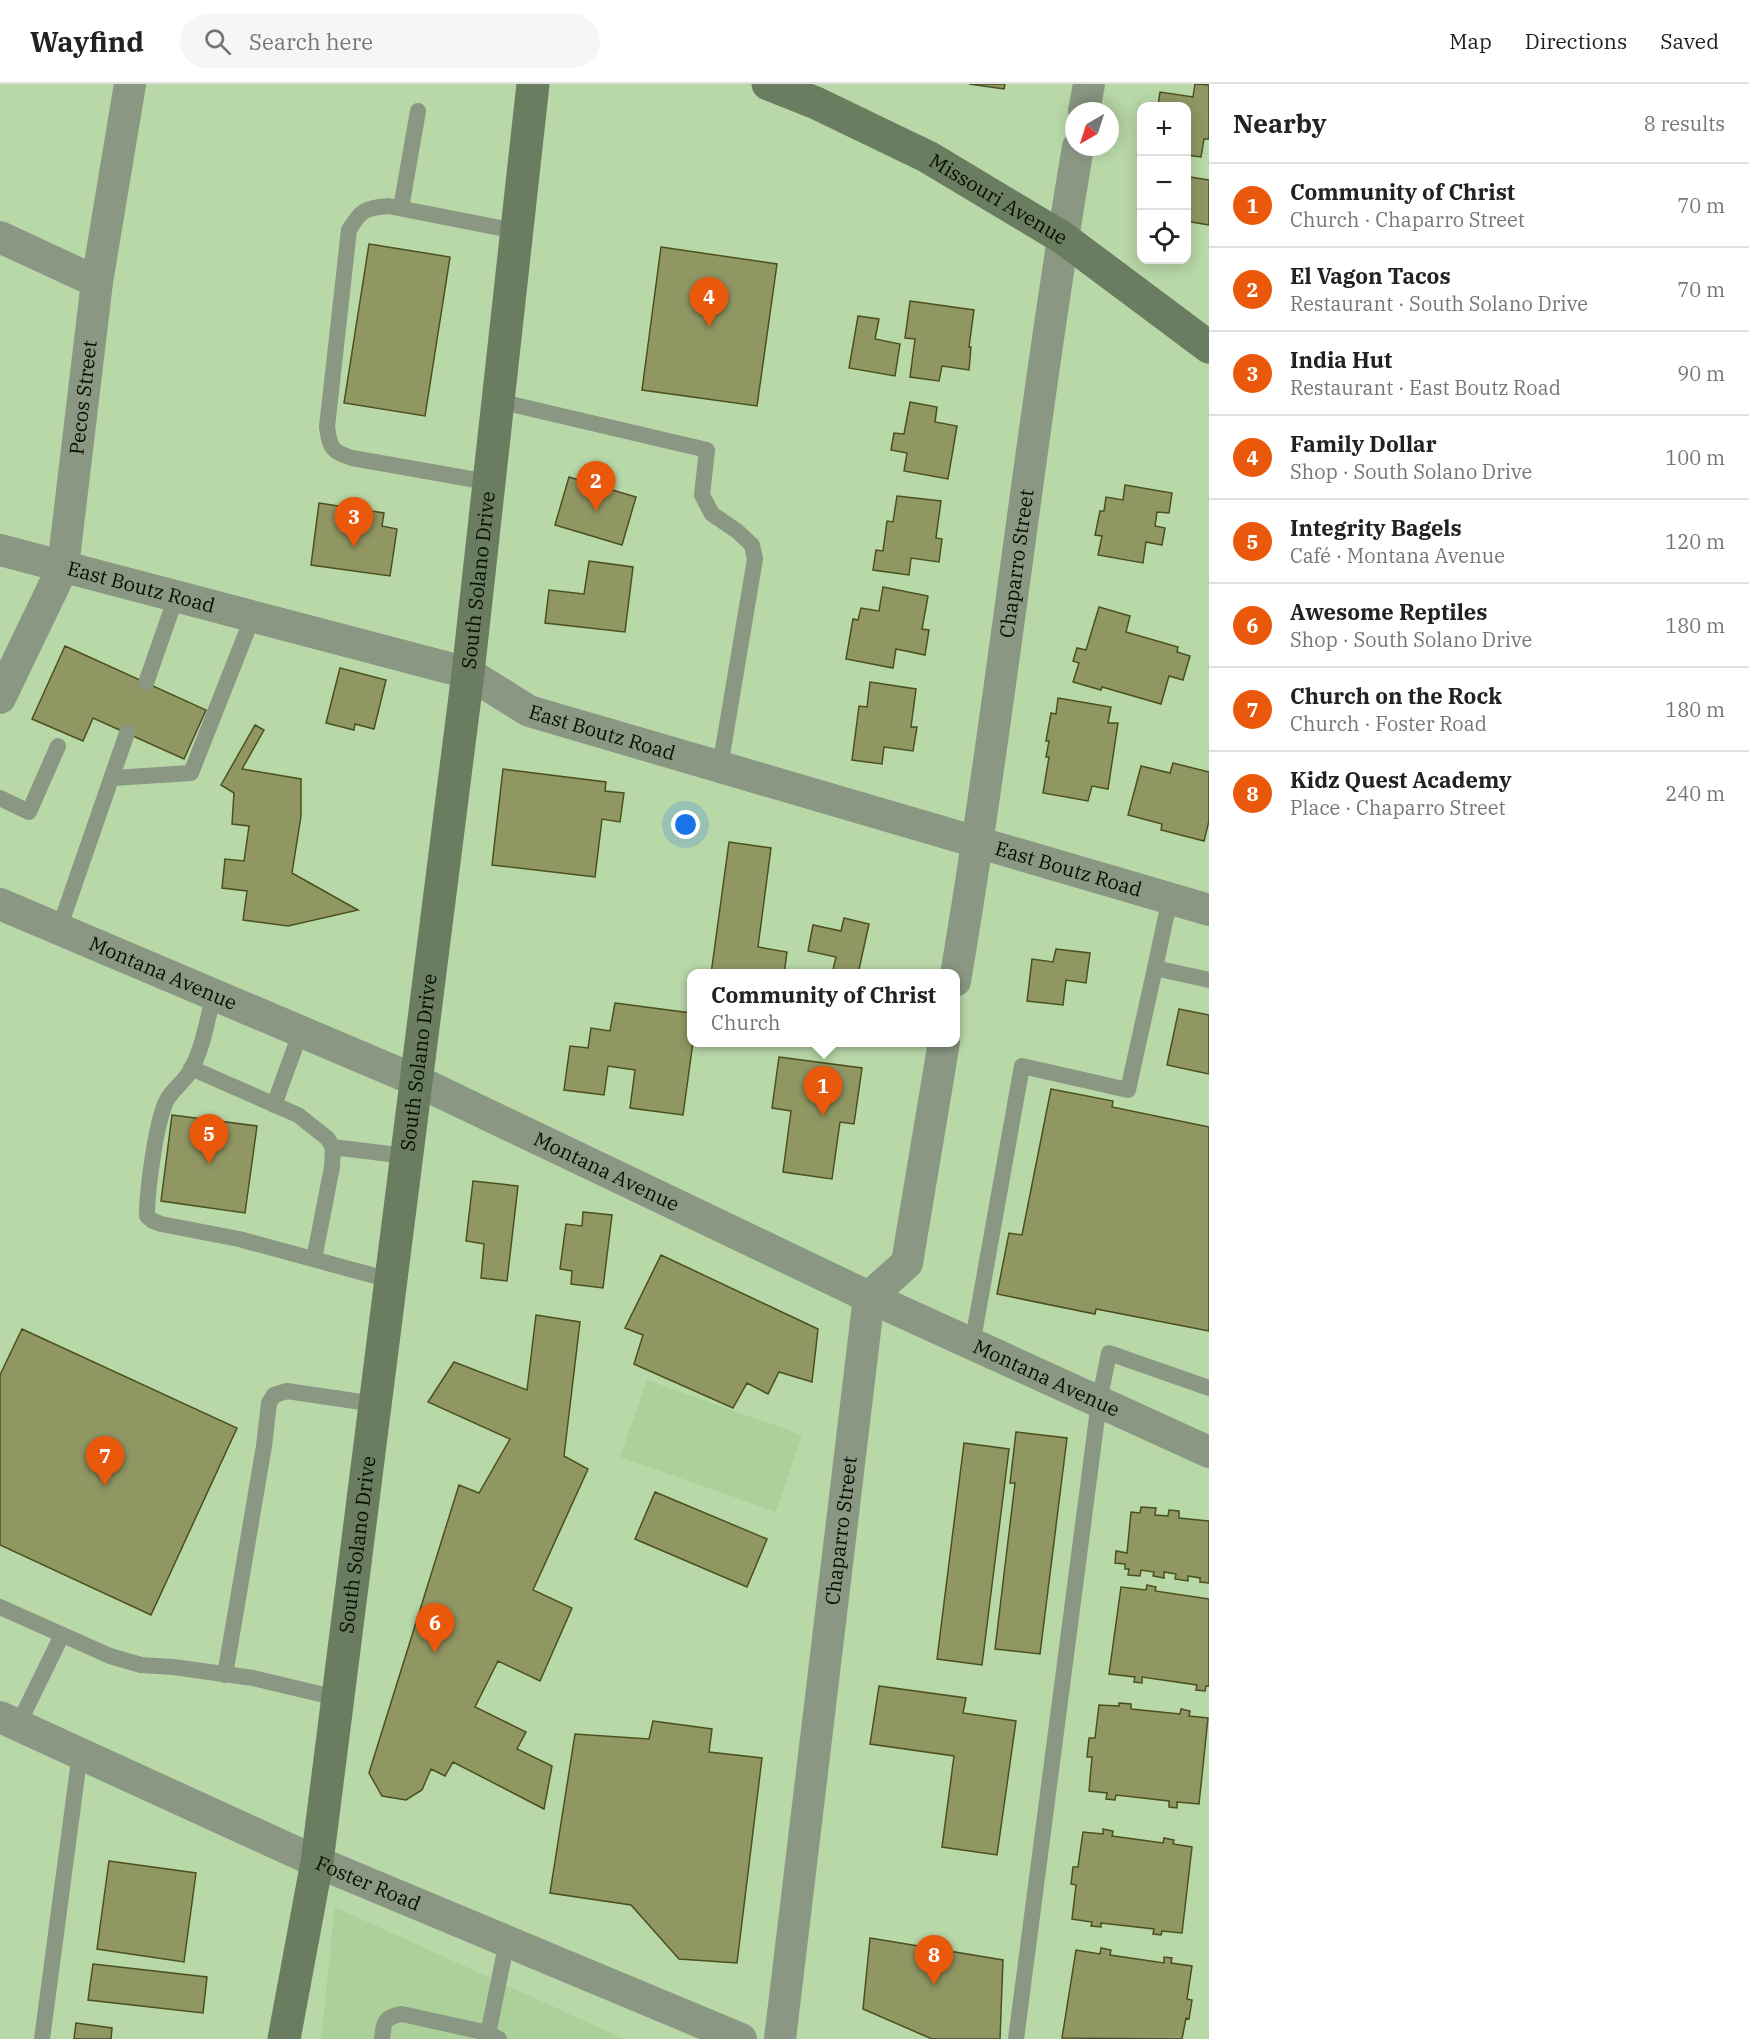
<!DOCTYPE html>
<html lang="en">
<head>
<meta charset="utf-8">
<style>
	:root { --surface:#fff; --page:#f6f6f6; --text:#222; --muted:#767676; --line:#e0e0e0; --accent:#ea580c }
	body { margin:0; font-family:"IBM Plex Serif",serif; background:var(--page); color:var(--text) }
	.controls { position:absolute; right:18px; top:18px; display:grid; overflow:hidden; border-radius:12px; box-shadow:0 3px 15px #0003 }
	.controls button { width:54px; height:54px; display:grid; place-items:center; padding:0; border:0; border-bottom:2px solid var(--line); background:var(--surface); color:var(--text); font:30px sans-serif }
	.compass { position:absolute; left:1065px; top:18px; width:54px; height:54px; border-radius:50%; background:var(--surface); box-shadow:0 3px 15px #0003; rotate:219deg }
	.you { position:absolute; left:686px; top:741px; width:21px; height:21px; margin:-15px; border:4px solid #fff; border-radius:50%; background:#1a73e8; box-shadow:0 0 0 9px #1a73e833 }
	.badge { display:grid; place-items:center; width:39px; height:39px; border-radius:50%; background:var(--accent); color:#fff; font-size:20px; font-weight:700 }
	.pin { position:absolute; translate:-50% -50px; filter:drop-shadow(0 2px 3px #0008) }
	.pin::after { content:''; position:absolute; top:32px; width:21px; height:18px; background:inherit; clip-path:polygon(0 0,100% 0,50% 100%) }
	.popup { position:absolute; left:687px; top:885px; width:273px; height:78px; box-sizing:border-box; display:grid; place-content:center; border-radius:12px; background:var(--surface); filter:drop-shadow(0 2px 4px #0005); font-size:20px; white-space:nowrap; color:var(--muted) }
	.popup b { font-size:22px; color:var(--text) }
	.popup::after { content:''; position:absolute; left:50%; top:100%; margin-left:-12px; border:12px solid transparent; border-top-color:var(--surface) }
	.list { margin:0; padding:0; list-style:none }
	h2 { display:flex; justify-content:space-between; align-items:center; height:78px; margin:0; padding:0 24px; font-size:26px }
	h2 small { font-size:20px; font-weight:400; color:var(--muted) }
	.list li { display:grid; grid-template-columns:39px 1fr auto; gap:18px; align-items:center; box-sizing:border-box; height:84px; padding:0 24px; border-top:2px solid var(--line) }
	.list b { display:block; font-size:22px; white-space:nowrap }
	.list p { margin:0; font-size:20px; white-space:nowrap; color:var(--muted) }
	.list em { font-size:20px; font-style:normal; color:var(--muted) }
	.icon { flex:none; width:33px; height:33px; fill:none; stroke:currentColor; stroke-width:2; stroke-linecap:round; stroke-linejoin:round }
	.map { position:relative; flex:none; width:1209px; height:1955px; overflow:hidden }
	header { display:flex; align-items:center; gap:36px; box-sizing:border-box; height:84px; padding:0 30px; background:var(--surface); border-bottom:2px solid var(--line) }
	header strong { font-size:28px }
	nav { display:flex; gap:33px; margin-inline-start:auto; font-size:21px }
	.search { width:420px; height:54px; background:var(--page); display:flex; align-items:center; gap:15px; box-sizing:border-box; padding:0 21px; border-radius:33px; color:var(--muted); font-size:22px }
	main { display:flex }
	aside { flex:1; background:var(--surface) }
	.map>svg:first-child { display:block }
	.built { fill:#acd099 }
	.building { fill:#909763; stroke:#4b511e; stroke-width:1.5 }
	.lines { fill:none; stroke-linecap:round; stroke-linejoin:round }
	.lane { stroke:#8a9783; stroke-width:16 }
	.street { stroke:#8a9783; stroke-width:32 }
	.secondary { stroke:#6a7d60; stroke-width:33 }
	.labels { text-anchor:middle; stroke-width:5; stroke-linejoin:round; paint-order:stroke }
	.street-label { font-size:20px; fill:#061002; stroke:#e3f3db }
</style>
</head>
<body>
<header>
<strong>Wayfind</strong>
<div class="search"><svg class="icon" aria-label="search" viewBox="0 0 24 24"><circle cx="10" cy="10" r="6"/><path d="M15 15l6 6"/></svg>Search here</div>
<nav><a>Map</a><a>Directions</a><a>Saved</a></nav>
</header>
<main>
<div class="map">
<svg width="1209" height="1955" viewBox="0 0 1209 1955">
	<rect width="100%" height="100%" fill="#b8d8a8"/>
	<path class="built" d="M647,1296l155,55 -26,77 -156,-55z
		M335,1823l289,132h-303z"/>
	<path class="building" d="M969,0h36l-1,5z
		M1195,0l14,1v54h-5l-3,18 -15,-2v-49h-28l2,-14 33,5z
		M1190,93l19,3v45l-23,-4v-23z
		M369,160l81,13 -25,159 -81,-13z
		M661,163l116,17 -20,142 -115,-16z
		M910,217l64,9 -5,37h2l-2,23 -27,-4 -3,15 -29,-4 5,-38 -10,-1z
		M858,232l21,3 -4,20 25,5 -5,32 -46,-8z
		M910,318l27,5 -2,15 22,4 -9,53 -44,-8 3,-18 -16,-3 3,-17 10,1z
		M569,393l67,20 -14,48 -67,-20z
		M1125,401l47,8 -3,20 -12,-1 -2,14 10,2 -3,17 -16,-3 -3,21 -45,-8 4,-19 -7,-1 5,-24h4l2,-14 17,3z
		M897,412l44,5 -5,37 6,1 -3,23 -28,-4 -2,17 -36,-5 3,-20 7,1 4,-30 6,1z
		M319,419l65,10 -2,13 15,3 -7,47 -79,-11z
		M589,477l44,6 -8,65 -80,-9 4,-33 35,4z
		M883,503l45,9 -6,33 7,1 -4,25 -29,-6 -3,19 -47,-9 7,-40 5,1 3,-12 18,3z
		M1099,523l31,9 -4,16 52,15 -1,5 13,4 -7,24 -14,-4 -8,28 -59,-17 -1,3 -28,-8 6,-19 -6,-2 4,-13 9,2z
		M65,562l141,64 -22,49 -91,-41 -10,23 -51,-22z
		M340,584l46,12 -12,49 -19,-5 -1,6 -28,-7z
		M870,598l46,7 -5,38h6l-4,24 -29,-4 -2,17 -30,-4 7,-54 8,1z
		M1058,614l53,9 -3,16h10l-10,66 -16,-3 -4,15 -45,-8 6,-36h-3l3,-16h-3l5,-28 5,1z
		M255,641l9,5 -22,39 59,10v37l-9,57 66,37 -70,16 -45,-6 4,-29 -25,-3 3,-29 19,2 5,-35 -17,-2 2,-31 -13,-8z
		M1173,679l36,9v49l-5,20 -43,-11 1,-6 -34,-9 13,-49 29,7z
		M503,685l103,13 -1,9 19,2 -4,29 -18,-3 -7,58 -103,-12z
		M729,758l42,6 -13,99 29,5 -3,22h-73z
		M844,834l25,6 -11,50h-26l4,-17 -28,-6 5,-26 28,6z
		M1056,865l34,4 -4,30 -20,-3 -3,25 -36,-4 5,-42 21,3z
		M615,919l76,10v29h2l-10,73 -53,-7 5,-38 -27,-4 -4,29 -40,-5 6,-44 18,2 3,-20 19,3z
		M1179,925l30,6v59l-42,-9z
		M779,973l83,11 -8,56 -14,-2 -8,57 -49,-7 8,-61 -19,-3z
		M1051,1005l62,12 -1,6 97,20v204l-113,-22 -1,5 -98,-20 12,-61 13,2z
		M172,1031l85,11 -12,87 -84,-12z
		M473,1097l45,5 -11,95 -26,-3 3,-34 -18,-3z
		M583,1128l29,3 -9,73 -32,-4 1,-13 -12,-2 6,-45 16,2z
		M661,1171l157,74 -6,53 -33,-10 -11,22 -21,-11 -14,25 -99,-44 9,-29 -18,-7z
		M536,1231l44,7 -16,134 24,13 -55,121 39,18 -32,73 -42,-20 -23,46 51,25 -9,17 35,17 -8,43 -91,-47 -8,14 -14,-7 -9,21 -16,10 -24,-4 -13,-23 90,-288 20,8 31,-54 -82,-37 26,-40 73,28z
		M22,1245l215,99 -86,187 -151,-70v-170z
		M1016,1348l51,6 -27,216 -45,-5 20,-166h-5z
		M964,1359l45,6 -27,216 -45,-6z
		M655,1408l112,47 -20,48 -112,-48z
		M1141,1423l15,1 -1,7 13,1 1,-6 10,1v7l30,3v62l-9,-1v-4l-12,-2v5l-13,-2 1,-5 -12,-2v6l-11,-2 1,-4 -13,-2 -1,6 -12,-1 1,-6h-4v-5l-10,-1 1,-12 11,2 4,-41 9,1z
		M1147,1501l9,2 -1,4 54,8v87h-3l-1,5 -9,-1 1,-5 -55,-8v6l-8,-1 1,-5 -26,-3 12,-87 25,3z
		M879,1602l87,12 -3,15 53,8 -19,134 -55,-8 12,-91 -84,-12z
		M1119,1619l12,1v5l49,5 1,-5 9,2 -1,5 19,2 -9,86 -22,-2v6l-8,-1v-6l-53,-6 -1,5 -9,-1 1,-6 -18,-2 3,-34h-5l2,-19h6l4,-33 20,1z
		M653,1637l59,8 -3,23 53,6 -25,205 -58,-4 -48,-54 -81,-12 25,-159 74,5z
		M1103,1745l10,2 -1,5 51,7 1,-5 10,2 -1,4 19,3 -10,86 -20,-2 -1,4 -8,-1 1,-5 -53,-6v4l-10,-1 1,-4 -20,-3 4,-34 -5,-1 2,-17h5l5,-35 20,2z
		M109,1777l87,12 -12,89 -87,-13z
		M870,1854l133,22 -3,79h-68l-69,-30z
		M1101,1864l10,2 -1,5 54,8v-6l8,1 -1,5 21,3 -5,33 5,1 -3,19 -3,-1 -4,21 -120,-1 14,-88 24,4z
		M93,1880l114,13 -4,36 -115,-13z
		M76,1939l36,5 -1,11h-37z"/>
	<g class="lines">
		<path class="lane" d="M401,124l17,-97
			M498,317l209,49 -5,45 10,19 25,17 15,14 3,14 -35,208
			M488,398l-136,-24c-21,-7 -22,-10 -25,-31l22,-197c12,-20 16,-22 39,-24l128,25
			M146,599l30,-86
			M113,694l78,-5 62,-157
			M0,714l29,14 29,-66
			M1170,814l-15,70 54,12
			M59,845l68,-196
			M214,910c-7,26 -11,56 -25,79 -6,9 -15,16 -21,25 -12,20 -21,94 -21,118l6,5 8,3 78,15 151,41
			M191,984l107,47 29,23 6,9 -1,20 -18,92
			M274,1021l27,-74
			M333,1063l73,9
			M972,1261l50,-279 106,24 27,-122
			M0,1523l110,49 31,9 32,2 80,11 84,20
			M225,1591l39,-229 5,-43 5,-8 13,-4 88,13
			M18,1641l44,-90
			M42,1955l38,-286
			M382,1955c2,-17 2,-22 20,-25l86,19 11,6
			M487,1955l20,-98
			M1016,1955l83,-637 10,-49 100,35"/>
		<g class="street">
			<path d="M1084,27l5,-27"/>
			<path d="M0,153l97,45"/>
			<path id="s1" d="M0,466l468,123 61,38 680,199"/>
			<path id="s2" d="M0,614l63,-131 34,-285 33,-198"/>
			<path id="s3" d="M0,820l415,176 454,217 340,155"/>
			<path id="s4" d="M955,897c47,-277 76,-557 123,-834"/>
			<path id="s5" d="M0,1633l317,145 424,177"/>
			<path id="s6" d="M780,1955l89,-742 38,-34 37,-221"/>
		</g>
		<g class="secondary">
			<path id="s7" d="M768,0l48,19 112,54 135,81 146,109"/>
			<path id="s8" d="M284,1955l33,-177 151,-1189 65,-589"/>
		</g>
	</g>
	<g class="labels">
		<g class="street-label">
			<text dy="7" stroke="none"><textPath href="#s7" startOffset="258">Missouri Avenue</textPath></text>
			<text dy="7" stroke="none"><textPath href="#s2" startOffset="316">Pecos Street</textPath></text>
			<text dy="7" stroke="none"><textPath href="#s4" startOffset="422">Chaparro Street</textPath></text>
			<text dy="7" stroke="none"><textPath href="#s8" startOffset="1472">South Solano Drive</textPath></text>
			<text dy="7" stroke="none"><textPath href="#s1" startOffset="146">East Boutz Road</textPath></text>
			<text dy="7" stroke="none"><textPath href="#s1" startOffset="632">East Boutz Road</textPath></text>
			<text dy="7" stroke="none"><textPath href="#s1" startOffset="1118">East Boutz Road</textPath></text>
			<text dy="7" stroke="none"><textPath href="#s3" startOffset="177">Montana Avenue</textPath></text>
			<text dy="7" stroke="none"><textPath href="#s8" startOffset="986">South Solano Drive</textPath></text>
			<text dy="7" stroke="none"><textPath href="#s3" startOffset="663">Montana Avenue</textPath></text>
			<text dy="7" stroke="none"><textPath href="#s3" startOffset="1149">Montana Avenue</textPath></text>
			<text dy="7" stroke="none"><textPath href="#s6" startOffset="512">Chaparro Street</textPath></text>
			<text dy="7" stroke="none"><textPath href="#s8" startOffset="500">South Solano Drive</textPath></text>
			<text dy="7" stroke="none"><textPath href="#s5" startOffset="404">Foster Road</textPath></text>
		</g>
	</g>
</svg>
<div class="controls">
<button>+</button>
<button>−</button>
<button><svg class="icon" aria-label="locate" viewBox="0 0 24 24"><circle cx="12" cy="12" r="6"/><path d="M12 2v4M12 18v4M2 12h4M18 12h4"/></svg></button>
</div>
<svg class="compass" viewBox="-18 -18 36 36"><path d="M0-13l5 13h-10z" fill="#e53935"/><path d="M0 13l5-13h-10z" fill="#767676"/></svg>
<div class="you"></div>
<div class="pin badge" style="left:823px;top:1032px">1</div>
<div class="popup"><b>Community of Christ</b>Church</div>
<div class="pin badge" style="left:596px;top:427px">2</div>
<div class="pin badge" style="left:354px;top:463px">3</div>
<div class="pin badge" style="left:709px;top:243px">4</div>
<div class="pin badge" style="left:209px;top:1080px">5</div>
<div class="pin badge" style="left:435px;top:1569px">6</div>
<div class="pin badge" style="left:105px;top:1402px">7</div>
<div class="pin badge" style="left:934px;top:1901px">8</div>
</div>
<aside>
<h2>Nearby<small>8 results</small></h2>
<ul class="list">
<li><span class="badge">1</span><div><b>Community of Christ</b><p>Church · Chaparro Street</p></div><em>70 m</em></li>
<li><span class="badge">2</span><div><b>El Vagon Tacos</b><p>Restaurant · South Solano Drive</p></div><em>70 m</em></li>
<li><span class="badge">3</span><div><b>India Hut</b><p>Restaurant · East Boutz Road</p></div><em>90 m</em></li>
<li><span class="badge">4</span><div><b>Family Dollar</b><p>Shop · South Solano Drive</p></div><em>100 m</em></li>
<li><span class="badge">5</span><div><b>Integrity Bagels</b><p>Café · Montana Avenue</p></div><em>120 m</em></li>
<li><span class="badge">6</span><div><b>Awesome Reptiles</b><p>Shop · South Solano Drive</p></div><em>180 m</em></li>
<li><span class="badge">7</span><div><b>Church on the Rock</b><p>Church · Foster Road</p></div><em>180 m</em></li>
<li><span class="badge">8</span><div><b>Kidz Quest Academy</b><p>Place · Chaparro Street</p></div><em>240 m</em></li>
</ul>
</aside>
</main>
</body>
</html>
